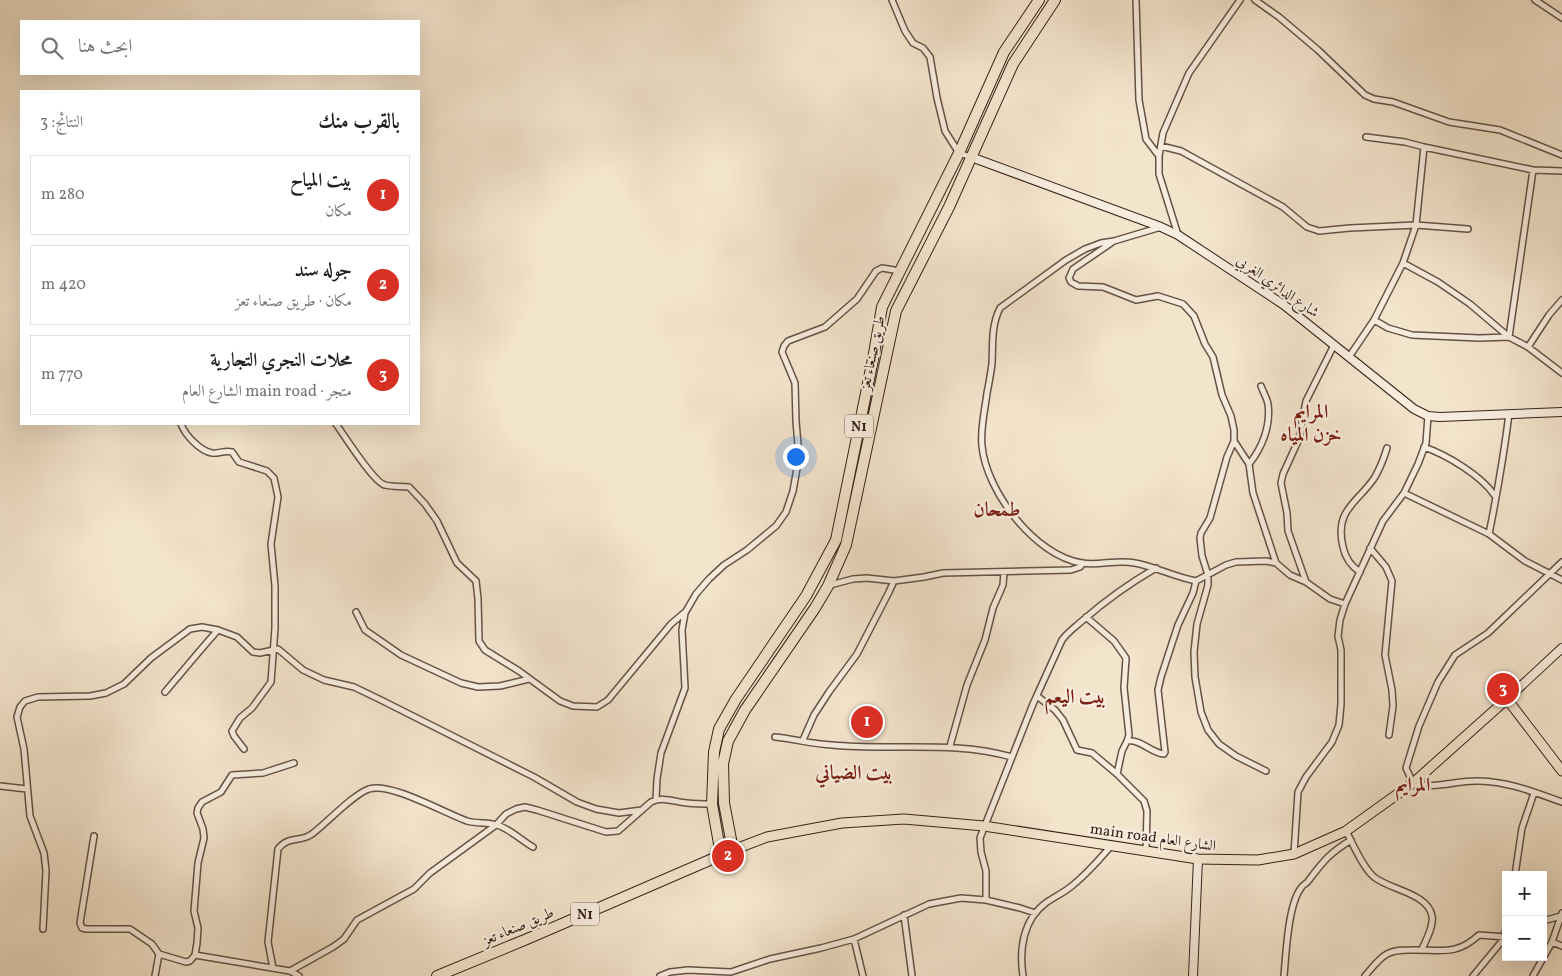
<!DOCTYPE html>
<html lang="ar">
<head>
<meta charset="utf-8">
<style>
	:root { --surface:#fff; --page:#f2f2f2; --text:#222; --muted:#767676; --line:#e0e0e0; --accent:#d93025 }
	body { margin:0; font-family:Vollkorn,Amiri,serif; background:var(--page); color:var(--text); direction:rtl }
	.controls { position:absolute; right:15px; bottom:15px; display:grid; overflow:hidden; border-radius:0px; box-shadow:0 5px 20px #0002 }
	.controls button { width:45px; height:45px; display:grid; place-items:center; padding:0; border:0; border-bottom:1px solid var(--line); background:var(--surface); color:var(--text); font:25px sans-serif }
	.you { position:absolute; left:795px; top:456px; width:18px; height:18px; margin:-12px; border:4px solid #fff; border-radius:50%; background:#1a73e8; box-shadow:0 0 0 8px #1a73e833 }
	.badge { display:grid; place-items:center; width:32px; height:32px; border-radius:50%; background:var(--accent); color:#fff; font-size:16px; font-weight:700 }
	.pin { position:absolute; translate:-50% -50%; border:2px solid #fff; box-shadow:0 1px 5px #0006 }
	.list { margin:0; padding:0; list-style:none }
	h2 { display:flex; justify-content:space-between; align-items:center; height:65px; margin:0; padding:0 20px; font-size:21px }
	h2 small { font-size:16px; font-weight:400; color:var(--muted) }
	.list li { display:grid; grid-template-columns:32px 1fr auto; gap:15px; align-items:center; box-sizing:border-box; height:80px; margin:0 10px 10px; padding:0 10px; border:1px solid var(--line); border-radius:0px }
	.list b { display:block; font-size:19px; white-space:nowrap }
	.list p { margin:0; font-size:16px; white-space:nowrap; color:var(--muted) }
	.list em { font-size:16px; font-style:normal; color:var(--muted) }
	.icon { flex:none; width:28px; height:28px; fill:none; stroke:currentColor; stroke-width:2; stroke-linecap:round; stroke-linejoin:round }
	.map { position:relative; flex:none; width:1562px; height:976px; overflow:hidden; direction:ltr }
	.search { position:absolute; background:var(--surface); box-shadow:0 5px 20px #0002; left:20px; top:20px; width:400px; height:55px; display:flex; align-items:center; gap:12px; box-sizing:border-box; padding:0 18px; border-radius:0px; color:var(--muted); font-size:19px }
	.panel { position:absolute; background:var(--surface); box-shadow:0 5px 20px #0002; left:20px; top:90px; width:400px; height:335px; border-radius:0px; direction:rtl }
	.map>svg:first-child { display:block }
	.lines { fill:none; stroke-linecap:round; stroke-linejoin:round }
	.street-casing { stroke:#655246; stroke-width:8 }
	.secondary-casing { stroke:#362219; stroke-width:10 }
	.primary-casing { stroke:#362219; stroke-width:11 }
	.highway-casing { stroke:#362219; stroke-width:12 }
	.street { stroke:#f7edde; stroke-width:5 }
	.secondary { stroke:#f7edde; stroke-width:8 }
	.primary { stroke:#f3e4cc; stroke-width:9 }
	.highway { stroke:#f3e4cc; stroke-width:10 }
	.labels { text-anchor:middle; stroke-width:4.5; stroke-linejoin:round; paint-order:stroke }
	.shield { fill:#f7edde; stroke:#705f54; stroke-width:1 }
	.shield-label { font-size:14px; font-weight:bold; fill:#362219 }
	.street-label { font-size:15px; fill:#362219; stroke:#f7edde }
	.district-label { font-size:20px; font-weight:bold; fill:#7a1f14; stroke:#f7edde }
</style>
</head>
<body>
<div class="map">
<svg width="1562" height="976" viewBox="0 0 1562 976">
	<rect width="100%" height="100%" fill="#f3e4cc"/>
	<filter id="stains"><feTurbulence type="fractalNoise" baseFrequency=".004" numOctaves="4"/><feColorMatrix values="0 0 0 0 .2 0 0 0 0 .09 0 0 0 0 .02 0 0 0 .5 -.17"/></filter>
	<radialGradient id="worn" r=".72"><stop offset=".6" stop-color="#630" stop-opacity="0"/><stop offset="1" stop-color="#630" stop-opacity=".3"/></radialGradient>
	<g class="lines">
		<defs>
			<path id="street" d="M892,0l13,31 8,12 10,5 7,9 7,41 8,33 14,22 12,4
				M1136,0l3,100 7,39 13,17
				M1255,0l24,17 39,33 47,45 9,4 19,3 56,20 51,8 62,25
				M1535,0l27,18
				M1366,137l39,5 19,5 109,23 29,1
				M1161,146l20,5 102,56 24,20 12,4 31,-3 66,-3 52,4
				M1161,227l-47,14 -13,2 -16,6 -19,11 -66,48c-9,18 -7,36 -8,55 -1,10 -3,20 -5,30 -2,17 -7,36 -5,53 4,45 53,110 100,117 17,3 35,-4 53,0 21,4 40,14 61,18l30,-16 10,-3 30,-1 10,2 14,12 16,7
				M1178,235l-19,-61v-18l4,-23 26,-60 51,-73
				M1114,241l-41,28 -4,9 2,4 7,4 25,1 33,13 22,-4 25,8 11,12 11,28 8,13 9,38 9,21 3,14v11l-7,16 -17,61 -9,15 -1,5 2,18 6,19v10l-11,39 -3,28 1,25 6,35 7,18 11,14 17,12 30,15
				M1403,263l35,19 32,22 39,33
				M1374,320l14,8 24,7 67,3 30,-1 19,10 34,26
				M1509,337l24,-167
				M1334,345l-28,56 -7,38 -16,35 -2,9 6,30 1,18 18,51 24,17 15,5
				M1528,347l21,-32 13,-15
				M1349,357l25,-37 29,-57 13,-38 8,-78
				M181,424c4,11 19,27 31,29 7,1 12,-3 20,-1l7,10 28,9 7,7 4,19 -7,47 4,42v42l-4,54 -19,26 -12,10 -8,13 2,5 10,13
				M336,424c8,11 38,59 49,61 7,2 16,1 24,2l16,17 12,17 20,42 19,18 2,18 1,42 6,9 34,21 41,30 13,5 24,1 11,-7 63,-76 13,-11
				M1234,441l15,23 4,29 23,70
				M1424,447c23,8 58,29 71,49
				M1249,464c13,-16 22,-38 19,-60 -1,-6 -5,-12 -7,-18
				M1404,493l85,41 36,27 37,19
				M1489,534c8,-40 15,-80 20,-120
				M1370,548l16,19 6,14 -7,74 7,35 1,16 -4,29
				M1562,562l-74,71 -33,22 -17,27 -19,44 -13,42 7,15c22,7 43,-3 66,-2 31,1 54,11 83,21
				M1360,572c-9,-6 -15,-15 -17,-25 -9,-38 15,-44 32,-70 5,-9 9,-19 12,-29
				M830,585l23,-6 14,-1 27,3 30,-4 19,-4 128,-3 9,-3 3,-4
				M356,612l9,18 36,25 60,28 17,4 22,-1 29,-7
				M1086,617l28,24 12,17 -2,30 5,47 -2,6
				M165,692c18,-21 35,-42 53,-62
				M1037,696l18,14 8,10 14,30 15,3 25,21 27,27 3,10 -1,40
				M775,737c19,2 38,7 57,8 61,6 121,-5 180,12
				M803,740l11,-25 15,-23 28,-38 32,-62 5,-11
				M950,746l17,-61 18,-45 8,-32 10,-23 1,-13
				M1117,774l5,-23 5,-10c14,-2 24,12 37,13l1,-2 -7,-62 3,-13 17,-52 15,-32 3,-12
				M0,786l27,3
				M656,799l1,-20 4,-26 24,-65 -3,-58 3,-17 11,-19 13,-15 15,-14 23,-15 29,-24 10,-14 7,-21 6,-34 -3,-36 -1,-38 -13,-31 2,-6 4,-5 37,-14 32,-28 19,-28 6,-3 18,3
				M1346,831c7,13 17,37 28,46 16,13 54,16 58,39 2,10 -6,24 -10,33
				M94,836l-14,87 2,5 4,1h44l22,15 7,10 27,8 4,-1 5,-6 2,-12 1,-15 -4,-17 4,-48 6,-25 -1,-9 -6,-16 1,-5 4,-6 19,-10 11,-17 31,-2 31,-10
				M1294,854l4,-62 8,-15 26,-35 7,-17 2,-21v-54l-3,-14 2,-16 5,-16 38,-83 21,-28 14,-29 8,-21 2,-27
				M1515,875l7,-47 12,-35
				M986,900v-29l-5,-19 -1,-14 53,-134 29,-64c6,-8 13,-13 20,-19 24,-21 48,-38 74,-53
				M904,915l8,61
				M1543,921l18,-5
				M43,929l3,-58 -2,-18 -14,-37 -6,-67 -7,-32 3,-10 5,-6 13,-4 52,-1 16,-3 18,-9 27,-26 39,-29 12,-2 16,3 19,7 16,15 7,1 18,-4 25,21 21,10 30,7 27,13 153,77 43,25 19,7 23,4 23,-3
				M854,939l9,37
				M1552,942l10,4
				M195,955l95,16 9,5
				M273,968l-5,-26 10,-93c11,-14 22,-6 34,-15 15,-11 40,-39 57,-45 22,-7 75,24 98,32 10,3 20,1 30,4 13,4 24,15 36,22
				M290,971l43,-24 11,-8 13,-19 57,-31 16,-16 66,-48 10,-11 10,-5 9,-2 12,3 69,22 12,-1 33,-29c13,-6 23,0 36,1 9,1 17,1 25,1
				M155,976l4,-22
				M660,976l10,-4 18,-2 43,2 39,-13 51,-11 33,-9 75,-35 32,-6 25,2 34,8 15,5
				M1023,976c-4,-27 0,-57 24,-74 9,-6 18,-10 26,-17 15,-12 26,-25 38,-39
				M1284,976c2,-22 4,-71 17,-88 2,-4 6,-4 8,-8 15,-20 21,-27 42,-40
				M1365,976c7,-8 13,-17 22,-22 7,-4 15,-4 23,-4 30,-1 45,7 69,-15l27,2
				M1473,976l29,-35 4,-11
				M1533,976l19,-34 10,-29"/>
			<path id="secondary" d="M971,157l190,70 17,8 106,70 130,104 14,7 12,1 122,-5
				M1507,699l55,-51
				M1193,976l5,-117"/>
			<path id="primary" d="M733,850l34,-13 75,-14 62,-4 80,7 214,33 60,1 36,-6 52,-23 67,-48 94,-84 55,72"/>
			<path id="highway" d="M721,855l-9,-51 2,-52 5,-23 17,-30 70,-103 30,-56 37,-181 9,-52 77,-154 45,-101 35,-52
				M437,976l90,-37 206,-89 -9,-47 -1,-39 5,-23 17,-31 70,-102 13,-22 18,-41 50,-234 53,-104 64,-143 42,-64"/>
		</defs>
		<use href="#street" class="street-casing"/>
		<use href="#secondary" class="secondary-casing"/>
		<use href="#primary" class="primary-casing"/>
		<use href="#highway" class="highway-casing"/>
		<use href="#street" class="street"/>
		<use href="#secondary" class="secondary"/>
		<use href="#primary" class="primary"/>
		<use href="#highway" class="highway"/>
	</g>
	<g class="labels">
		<g class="shield">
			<rect x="845" y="414.5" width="28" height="23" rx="4"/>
			<rect x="571" y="902.5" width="28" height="23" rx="4"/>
		</g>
		<g class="shield-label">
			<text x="859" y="431">N1</text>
			<text x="585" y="919">N1</text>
		</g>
		<g class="street-label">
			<text transform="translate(1278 286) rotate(35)" y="5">شارع الدائري الغربي</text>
			<text transform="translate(872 353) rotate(-78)" y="5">طريق صنعاء تعز</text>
			<text transform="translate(1153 837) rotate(8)" y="5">main road الشارع العام</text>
			<text transform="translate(518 926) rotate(-23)" y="5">طريق صنعاء تعز</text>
		</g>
		<g class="district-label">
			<text x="1311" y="418">المرايم<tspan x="1311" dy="23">خزن المياه</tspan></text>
			<text x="997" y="516">طمحان</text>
			<text x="1075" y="703">بيت اليعم</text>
			<text x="854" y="779">بيت الضياني</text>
			<text x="1413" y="791">المرايم</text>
		</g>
	</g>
	<rect width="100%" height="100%" filter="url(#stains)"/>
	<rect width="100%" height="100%" fill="url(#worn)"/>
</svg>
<div class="controls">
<button>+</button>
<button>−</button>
</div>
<div class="you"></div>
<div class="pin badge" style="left:867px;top:722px">1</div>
<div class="pin badge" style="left:728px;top:856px">2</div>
<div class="pin badge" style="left:1503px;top:689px">3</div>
<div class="search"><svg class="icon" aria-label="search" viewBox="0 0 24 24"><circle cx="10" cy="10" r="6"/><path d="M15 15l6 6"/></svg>ابحث هنا</div>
<section class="panel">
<h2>بالقرب منك<small>النتائج: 3</small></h2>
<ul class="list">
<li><span class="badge">1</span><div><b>بيت المياح</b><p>مكان</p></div><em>280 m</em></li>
<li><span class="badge">2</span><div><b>جوله سند</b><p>مكان · طريق صنعاء تعز</p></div><em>420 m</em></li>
<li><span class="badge">3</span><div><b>محلات النجري التجارية</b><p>متجر · main road الشارع العام</p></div><em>770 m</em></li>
</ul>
</section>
</div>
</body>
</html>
